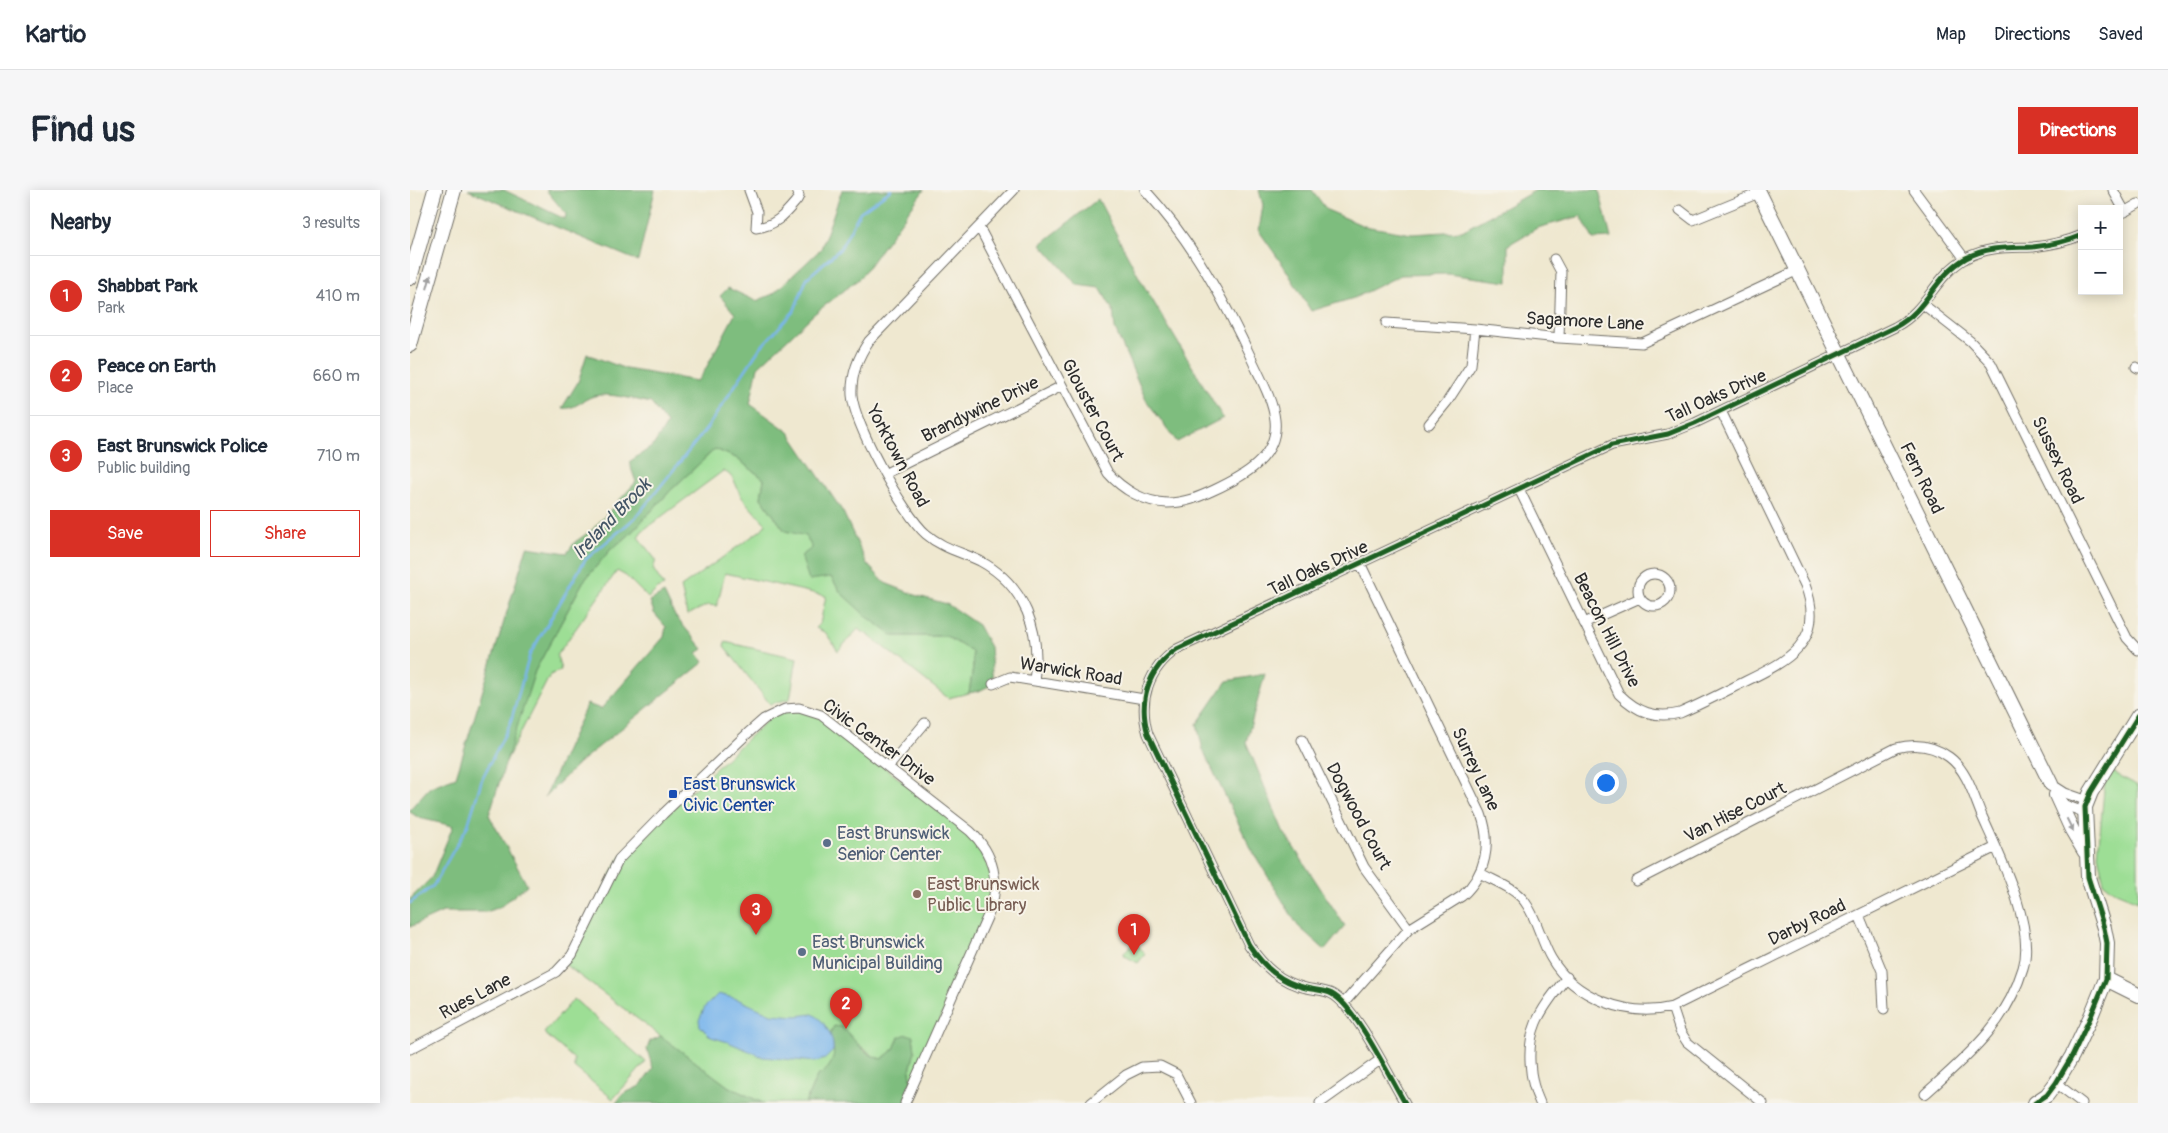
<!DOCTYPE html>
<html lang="en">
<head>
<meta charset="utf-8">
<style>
	:root { --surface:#fff; --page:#f6f6f7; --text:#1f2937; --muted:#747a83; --line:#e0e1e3; --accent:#d93025 }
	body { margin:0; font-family:Pangolin,sans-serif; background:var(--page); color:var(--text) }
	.controls { position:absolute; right:15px; top:15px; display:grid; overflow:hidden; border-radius:0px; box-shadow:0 2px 12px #0003 }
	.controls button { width:45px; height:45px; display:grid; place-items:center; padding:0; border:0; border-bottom:1px solid var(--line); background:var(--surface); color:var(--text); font:25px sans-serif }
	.you { position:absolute; left:1195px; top:592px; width:18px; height:18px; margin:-12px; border:4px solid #fff; border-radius:50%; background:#1a73e8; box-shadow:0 0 0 8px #1a73e833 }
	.badge { display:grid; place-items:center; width:32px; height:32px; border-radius:50%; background:var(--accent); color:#fff; font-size:16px; font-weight:700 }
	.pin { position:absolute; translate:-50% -41px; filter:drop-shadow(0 1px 2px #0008) }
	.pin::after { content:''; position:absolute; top:26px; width:18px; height:15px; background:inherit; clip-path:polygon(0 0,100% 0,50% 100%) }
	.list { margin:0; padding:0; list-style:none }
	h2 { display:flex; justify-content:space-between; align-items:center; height:65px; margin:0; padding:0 20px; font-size:21px }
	h2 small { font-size:16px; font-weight:400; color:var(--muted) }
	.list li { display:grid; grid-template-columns:32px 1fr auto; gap:15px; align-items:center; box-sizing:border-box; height:80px; padding:0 20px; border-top:1px solid var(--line) }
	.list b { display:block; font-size:19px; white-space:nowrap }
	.list p { margin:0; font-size:16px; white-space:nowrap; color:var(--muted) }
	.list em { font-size:16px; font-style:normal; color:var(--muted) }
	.actions { display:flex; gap:10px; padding:15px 20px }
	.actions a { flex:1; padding:11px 0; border:1px solid var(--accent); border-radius:0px; text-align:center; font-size:18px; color:var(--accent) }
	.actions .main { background:var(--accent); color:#fff }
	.map { position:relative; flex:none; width:1728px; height:913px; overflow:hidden; border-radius:0px }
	header { display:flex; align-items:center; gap:30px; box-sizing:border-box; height:70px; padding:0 25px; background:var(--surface); border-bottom:1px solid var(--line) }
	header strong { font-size:24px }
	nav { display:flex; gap:28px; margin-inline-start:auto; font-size:18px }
	.intro { display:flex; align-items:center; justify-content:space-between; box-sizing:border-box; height:120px; padding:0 30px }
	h1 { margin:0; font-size:35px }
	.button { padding:12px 22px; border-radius:0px; background:var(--accent); color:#fff; font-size:18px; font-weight:700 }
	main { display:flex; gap:30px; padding:0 30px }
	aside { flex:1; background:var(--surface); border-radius:0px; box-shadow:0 2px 12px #0003 }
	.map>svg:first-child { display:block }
	.green { fill:#9dde95; stroke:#648460 }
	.forest { fill:#7ebd7e; stroke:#547454 }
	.water { fill:#7ab6ec; stroke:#52708c }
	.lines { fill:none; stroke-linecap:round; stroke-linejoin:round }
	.stream { stroke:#7ab6ec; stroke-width:2.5 }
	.street-casing { stroke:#706d65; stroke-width:11 }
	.secondary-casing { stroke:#706d65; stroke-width:16 }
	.street { stroke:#fff; stroke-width:9 }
	.secondary { stroke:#fff; stroke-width:14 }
	.cycleway-casing { stroke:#f7f3e8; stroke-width:8 }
	.cycleway { stroke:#1b5e20; stroke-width:5 }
	.oneway { fill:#a0a0a0 }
	.transit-dot { fill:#1a4fb4; stroke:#f7f3e8; stroke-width:2 }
	.service-dot { fill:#5c6f8a; stroke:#f7f3e8; stroke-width:2 }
	.education-dot { fill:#8d6e63; stroke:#f7f3e8; stroke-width:2 }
	.labels { text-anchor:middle; stroke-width:4; stroke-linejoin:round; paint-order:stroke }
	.street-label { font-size:18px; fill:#2b2b2b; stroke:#f7f3e8 }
	.transit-label { font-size:18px; fill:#164399; stroke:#f7f3e8; text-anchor:start }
	.service-label { font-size:18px; fill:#4e5e75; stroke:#f7f3e8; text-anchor:start }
	.education-label { font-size:18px; fill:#785e54; stroke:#f7f3e8; text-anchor:start }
	.water-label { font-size:19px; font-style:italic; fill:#435565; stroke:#f7f3e8 }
</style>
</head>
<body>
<header>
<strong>Kartio</strong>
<nav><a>Map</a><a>Directions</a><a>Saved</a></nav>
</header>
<div class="intro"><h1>Find us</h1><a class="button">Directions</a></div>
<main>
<aside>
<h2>Nearby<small>3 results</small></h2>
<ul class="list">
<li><span class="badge">1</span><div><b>Shabbat Park</b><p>Park</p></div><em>410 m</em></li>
<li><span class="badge">2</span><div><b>Peace on Earth</b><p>Place</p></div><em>660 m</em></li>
<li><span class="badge">3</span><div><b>East Brunswick Police</b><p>Public building</p></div><em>710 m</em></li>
</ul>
<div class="actions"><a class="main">Save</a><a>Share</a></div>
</aside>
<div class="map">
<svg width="1728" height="913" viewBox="0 0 1728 913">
	<rect width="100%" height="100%" fill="#f7f3e8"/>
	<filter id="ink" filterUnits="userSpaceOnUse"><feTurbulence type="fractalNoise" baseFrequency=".02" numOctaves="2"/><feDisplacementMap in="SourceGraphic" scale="10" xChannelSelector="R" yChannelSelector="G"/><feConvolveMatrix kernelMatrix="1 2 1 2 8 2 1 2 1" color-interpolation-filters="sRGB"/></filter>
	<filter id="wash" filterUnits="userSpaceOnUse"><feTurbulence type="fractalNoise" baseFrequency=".0096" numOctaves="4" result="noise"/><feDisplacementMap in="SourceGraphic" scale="20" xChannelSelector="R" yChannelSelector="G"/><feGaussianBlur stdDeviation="1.12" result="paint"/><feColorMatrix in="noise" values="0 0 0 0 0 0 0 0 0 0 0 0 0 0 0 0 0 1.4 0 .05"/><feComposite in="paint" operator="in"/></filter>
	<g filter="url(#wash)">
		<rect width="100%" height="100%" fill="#efe8d0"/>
		<path class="green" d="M305,259l21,9 28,21 -3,19 24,33 21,4 6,13 29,45 52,43h53l27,16v16l-4,25 -21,5 -80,-63 -10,-6 -20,22 -12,-18 -10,-5 4,-4 6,-28 -101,-23 -8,33 -9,-1 -21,10 -6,-28 80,-57 5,-6c-7,-8 -16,-16 -22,-24 -8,-9 -7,-24 -21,-29l-81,60 -4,6 18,23 -3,9 11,17 -5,2 -11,10 -22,-22 -9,-5 -60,84 4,15 -11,5 -48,94 33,-98 48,-89 28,-33 17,-13 43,-46z
			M315,452l72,16 -7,41 -20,5 -46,-58z
			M400,520l171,132 14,48 -83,196 -2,-16 5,-19 -2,-15 -14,1 -5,12 -12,10 -6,-1 -22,-17 -28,31 -9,4 -12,27h-42l-34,-16 -165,-123 55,-105 157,-147z
			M1696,578l32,18v115l-22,-9 -12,-9 -6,-28z
			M727,754l8,10 -7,9 -13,-7 -1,-3 5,-6z
			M164,809l72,63 -33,37 -39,-32v-8l-30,-26z"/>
		<path class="forest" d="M58,0h36l61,29 1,-5 -20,-24h109l-17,71z
			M432,0h82l-64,88 -46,36 -56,53 -8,37 39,28 54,80 24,52 18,19 33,13 29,8 31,21 12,22 3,37 -14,7 -10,2 4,-25 -1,-16 -26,-16h-53l-27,-20 -25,-23 -10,-16 -22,3 -8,-24 11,-8 -6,-12 -21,-5 -24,-33 3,-19 -28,-21 -21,-9 -44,41 -43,46 -17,13 -28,33 -48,89 -46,144 38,70 -27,22 -14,5h-43l-33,15v-28l22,-22 21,-51 -34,-8 -9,-6v-3l20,-22 26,-10 71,-230 40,6 8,-11 17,-12 44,-48 -7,-20 24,-16 14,-22 -16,-21c-14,-3 -43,-11 -57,-7 -13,4 -19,14 -32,12l16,-26 9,-28 39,15 71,12 8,-11 30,-56 -15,-18 8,-8 28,13 17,-7 48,-45z
			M849,0h53l15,20 37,16 48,8 50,-3 74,-41h63l12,48 -18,1 -12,-23 -44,12 -29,17v37l-60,-8 -47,1 -47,23 -43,13 -26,-43 -26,-37 4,-26z
			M688,9l43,82 82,137 -46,24 -31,-42 -31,-71 -2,-19 -13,-22 -23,-3 -36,-41z
			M254,403l11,23 28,33 -6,4 7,9 -124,100 -35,35 42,-93 14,5 63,-72 2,-10 -12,-14 -4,-12z
			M855,484l-19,68 37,89 62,95 -20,24 -27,-24 -48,-79 -47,-97 -6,-26 30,-43z
			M424,836l8,1c12,11 22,29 40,32l12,-10 5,-12 8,-3 6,2 2,15 -5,19 2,16 -7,17h-100l12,-27c17,-8 21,-25 12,-41z
			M251,846l68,51 34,16h-147l7,-9 17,-8 13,-17 -6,-20 3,-8z"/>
		<path class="water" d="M308,804l19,5 34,15 25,2 17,-2c11,6 22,24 20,37l-8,8 -10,3 -52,-5 -35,-15 -17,-5 -11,-11 -1,-6 6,-13z"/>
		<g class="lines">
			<path class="stream" d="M0,713l23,-17 35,-61 14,-46 28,-55 20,-70 55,-94 51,-43 71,-89 53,-80 34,-37 13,-33 33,-29 20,-37 31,-22"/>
		</g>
	</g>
	<g filter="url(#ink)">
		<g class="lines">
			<defs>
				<path id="street" d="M339,0l8,22 -1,16c20,-2 29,-14 41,-28l2,-4 -2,-6
					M604,0l-145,151c-11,16 -18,34 -17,54 2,29 51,119 74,139 16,14 35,18 54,27 45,24 62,71 54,119
					M1504,0l51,69
					M1703,0l12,22
					M1270,20l13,10 66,-27
					M1709,25l19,-11
					M569,37l129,246c15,17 36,29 59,30 18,0 32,-6 47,-13 28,-13 65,-32 61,-70 -2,-19 -13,-39 -21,-56 -29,-63 -62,-123 -109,-174
					M1144,69l7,13 -2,66
					M1514,115l46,36 21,22 136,275 11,12
					M976,133l89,6 84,9 83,5 156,-73
					M1726,177l2,1
					M1019,234l18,-22 24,-37 4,-36
					M476,283l176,-87
					M1109,299l100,205c18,18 36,25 61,19 21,-9 40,-19 60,-29 43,-21 88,-40 65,-99l-84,-174
					M1228 400a16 16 0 1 1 32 0a16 16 0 1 1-32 0Z
					M1174,433l56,-25
					M583,494l17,-7 134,22
					M892,550l62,127 45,62
					M479,576l36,-43
					M1641,594l14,9 23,8
					M1650,610l5,5 21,8
					M1070,683c14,8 35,15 45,29 12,16 16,39 26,56 23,40 77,60 121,49l324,-160
					M1226,691l260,-133c19,-5 37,-3 53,9 18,13 25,40 33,59 17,38 54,111 41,152 -17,57 -56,88 -98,126
					M1449,725l23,56 2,38
					M933,814l66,-75 53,-33c24,-22 30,-52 19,-82l-121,-251
					M1262,817l8,24 7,11 76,61
					M0,859l146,-77 16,-17 47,-96 44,-45 85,-81 16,-14 21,-10 14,-1 22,7 149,116c24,22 31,52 19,82l-84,190
					M1646,893l26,20
					M681,913l35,-28 16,-8 18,-1 16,8 15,29
					M910,913l60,-43
					M995,913c-15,-25 -49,-96 -73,-109 -7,-4 -18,-4 -26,-6 -26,-6 -42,-21 -57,-43l-101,-211c-10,-33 0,-65 29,-85l435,-204 56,-11 27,-11 200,-96c34,-18 38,-50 71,-69 23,-12 43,-10 67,-11 17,-2 33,-5 49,-12
					M1130,913c-11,-23 -14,-56 -4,-80 7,-17 20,-32 31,-46"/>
				<path id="secondary" d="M1348,0l293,594
					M0,88l25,-88
					M0,155l44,-155
					M1646,605l16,35 13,22
					M1696,789l32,16
					M1625,913l12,-8 9,-12 16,-27 19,-40 15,-37 1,-36 -3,-15 -16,-51 -3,-70 6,-15 47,-76"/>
			</defs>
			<use href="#street" class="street-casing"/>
			<use href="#secondary" class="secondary-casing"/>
			<use href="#street" class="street"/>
			<use href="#secondary" class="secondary"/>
			<defs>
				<path id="cycleway" d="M995,913c-15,-25 -49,-96 -73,-109 -7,-4 -18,-4 -26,-6 -26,-6 -42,-21 -57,-43l-101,-211c-10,-33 0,-65 29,-85l435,-204 56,-11 27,-11 200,-96c34,-18 38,-50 71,-69 23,-12 43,-10 67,-11 17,-2 33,-5 49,-12
					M1625,913l12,-8 9,-12 16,-27 19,-40 15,-37 1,-36 -3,-15 -16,-51 -3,-70 6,-15 47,-76"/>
			</defs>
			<use href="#cycleway" class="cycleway-casing"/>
			<use href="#cycleway" class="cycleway"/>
		</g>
		<defs><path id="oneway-solid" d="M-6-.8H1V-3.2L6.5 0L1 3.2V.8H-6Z" transform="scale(1.25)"/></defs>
		<g class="oneway">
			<use href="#oneway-solid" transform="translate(19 92) rotate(-75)"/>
			<use href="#oneway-solid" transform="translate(1660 635) rotate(63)"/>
		</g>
	</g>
	<rect class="transit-dot" x="258" y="599" width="10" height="10" rx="2.5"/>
	<g class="service-dot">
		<circle cx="417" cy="653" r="5"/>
		<circle cx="392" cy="762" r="5"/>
	</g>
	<circle class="education-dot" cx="507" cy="704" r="5"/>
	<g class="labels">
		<g class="street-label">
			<text transform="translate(1175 131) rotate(3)" y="6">Sagamore Lane</text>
			<text transform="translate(1306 206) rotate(-24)" y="6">Tall Oaks Drive</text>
			<text transform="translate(570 219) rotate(-26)" y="6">Brandywine Drive</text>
			<text transform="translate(683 220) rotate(62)" y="6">Glouster Court</text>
			<text transform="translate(488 266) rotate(62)" y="6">Yorktown Road</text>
			<text transform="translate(1648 270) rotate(64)" y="6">Sussex Road</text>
			<text transform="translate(1512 288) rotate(64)" y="6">Fern Road</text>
			<text transform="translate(908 378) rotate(-25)" y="6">Tall Oaks Drive</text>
			<text transform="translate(1197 440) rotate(63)" y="6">Beacon Hill Drive</text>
			<text transform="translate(661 481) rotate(9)" y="6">Warwick Road</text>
			<text transform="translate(469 552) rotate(36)" y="6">Civic Center Drive</text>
			<text transform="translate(1066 579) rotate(65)" y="6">Surrey Lane</text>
			<text transform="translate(1325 622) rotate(-27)" y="6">Van Hise Court</text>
			<text transform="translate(949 626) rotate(62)" y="6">Dogwood Court</text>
			<text transform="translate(1397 732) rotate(-26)" y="6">Darby Road</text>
			<text transform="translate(65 806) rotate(-28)" y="6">Rues Lane</text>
		</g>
		<g class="transit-label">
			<text x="273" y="600">East Brunswick<tspan x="273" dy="21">Civic Center</tspan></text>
		</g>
		<g class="service-label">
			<text x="427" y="649">East Brunswick<tspan x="427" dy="21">Senior Center</tspan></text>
			<text x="402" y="758">East Brunswick<tspan x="402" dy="21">Municipal Building</tspan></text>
		</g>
		<g class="education-label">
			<text x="517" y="700">East Brunswick<tspan x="517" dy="21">Public Library</tspan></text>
		</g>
		<g class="water-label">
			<text transform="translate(201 328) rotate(-46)" y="7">Ireland Brook</text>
		</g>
	</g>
</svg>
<div class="controls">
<button>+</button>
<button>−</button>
</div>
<div class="you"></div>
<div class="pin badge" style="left:724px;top:765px">1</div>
<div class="pin badge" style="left:436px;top:839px">2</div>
<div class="pin badge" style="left:346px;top:745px">3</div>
</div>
</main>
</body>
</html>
